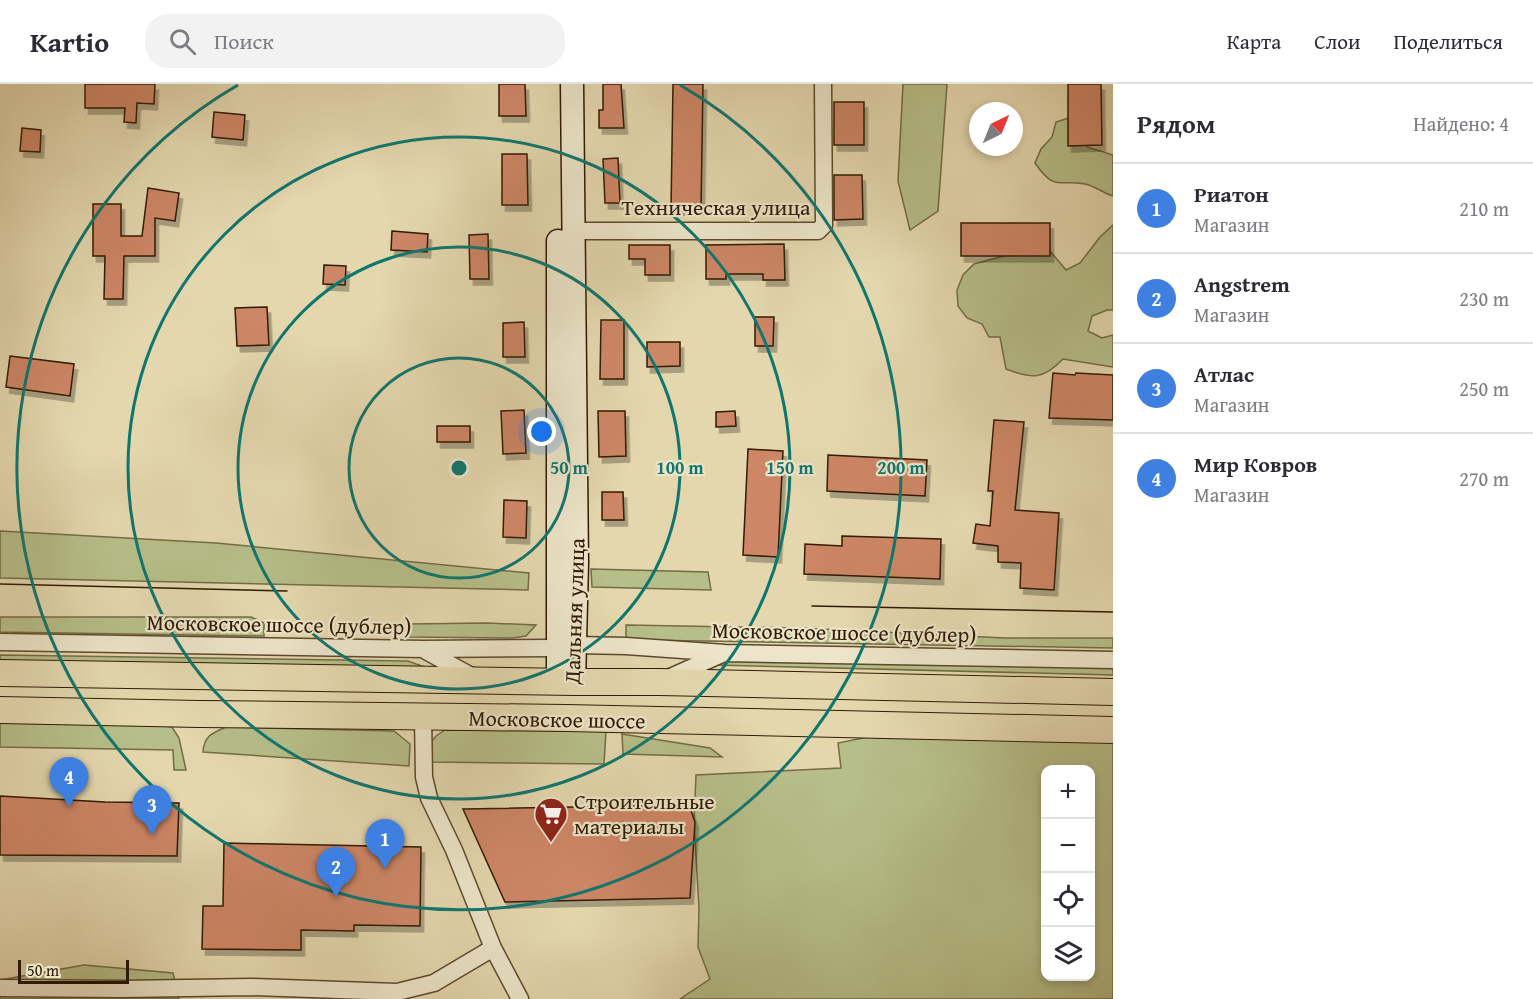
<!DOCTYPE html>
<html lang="ru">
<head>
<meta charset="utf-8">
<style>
	:root { --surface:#fff; --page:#f2f2f3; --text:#2b2b33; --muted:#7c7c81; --line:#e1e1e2; --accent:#8f2418 }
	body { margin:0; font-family:"Gentium Book Plus",serif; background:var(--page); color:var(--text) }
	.controls { position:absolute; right:18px; bottom:18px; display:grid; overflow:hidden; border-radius:12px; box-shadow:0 3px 9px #0003 }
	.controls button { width:54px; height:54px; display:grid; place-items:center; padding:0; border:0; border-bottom:2px solid var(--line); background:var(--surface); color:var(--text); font:30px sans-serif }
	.compass { position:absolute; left:969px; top:18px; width:54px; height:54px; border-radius:50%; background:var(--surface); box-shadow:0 3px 9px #0003; rotate:43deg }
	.scale { position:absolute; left:18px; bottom:15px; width:111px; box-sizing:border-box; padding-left:6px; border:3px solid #301a00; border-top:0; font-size:16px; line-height:21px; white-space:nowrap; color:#301a00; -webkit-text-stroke:4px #ede5ca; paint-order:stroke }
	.you { position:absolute; left:542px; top:348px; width:21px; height:21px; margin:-15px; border:4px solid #fff; border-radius:50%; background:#1a73e8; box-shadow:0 0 0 9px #1a73e833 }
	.badge { display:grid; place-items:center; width:39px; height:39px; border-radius:50%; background:var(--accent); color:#fff; font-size:20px; font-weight:700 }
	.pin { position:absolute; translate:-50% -50px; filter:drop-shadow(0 2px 3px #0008) }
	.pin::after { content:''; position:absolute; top:32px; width:21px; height:18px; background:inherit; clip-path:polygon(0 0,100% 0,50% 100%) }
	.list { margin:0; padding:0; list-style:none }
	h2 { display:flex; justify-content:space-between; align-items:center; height:78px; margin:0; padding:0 24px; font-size:26px }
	h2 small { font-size:20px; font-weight:400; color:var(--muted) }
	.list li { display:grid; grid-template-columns:39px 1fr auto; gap:18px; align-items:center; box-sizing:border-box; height:90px; padding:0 24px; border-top:2px solid var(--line) }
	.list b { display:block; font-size:22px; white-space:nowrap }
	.list p { margin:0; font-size:20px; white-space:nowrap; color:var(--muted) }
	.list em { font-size:20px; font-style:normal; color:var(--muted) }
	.icon { flex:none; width:33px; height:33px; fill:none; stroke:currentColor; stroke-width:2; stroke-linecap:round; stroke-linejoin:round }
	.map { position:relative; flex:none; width:1113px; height:915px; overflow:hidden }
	header { display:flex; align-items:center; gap:36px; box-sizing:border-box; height:84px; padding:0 30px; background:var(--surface); border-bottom:2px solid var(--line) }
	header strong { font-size:28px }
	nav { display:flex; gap:33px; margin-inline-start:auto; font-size:21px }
	.search { width:420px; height:54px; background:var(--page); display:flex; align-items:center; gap:15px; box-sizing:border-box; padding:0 21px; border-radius:24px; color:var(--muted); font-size:22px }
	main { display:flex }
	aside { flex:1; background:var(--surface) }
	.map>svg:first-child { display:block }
	.green { fill:#b6be89; stroke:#736c44; stroke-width:1.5; fill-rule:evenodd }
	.building { fill:#cd8666; stroke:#301a00; stroke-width:1.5; filter:url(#shadow) }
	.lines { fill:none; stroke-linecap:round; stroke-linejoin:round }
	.minor-casing { stroke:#5d492c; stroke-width:19 }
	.secondary-casing { stroke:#301a00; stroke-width:25 }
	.primary-casing { stroke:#301a00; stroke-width:28 }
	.minor { stroke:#ede5ca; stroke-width:16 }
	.secondary { stroke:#ede5ca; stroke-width:22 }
	.primary { stroke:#e4d7ae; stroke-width:26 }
	.tram { stroke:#301a00; stroke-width:1.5 }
	.ring { fill:none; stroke:#0f766e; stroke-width:3 }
	.labels { text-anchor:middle; stroke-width:4.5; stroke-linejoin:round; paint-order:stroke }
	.street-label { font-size:22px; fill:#301a00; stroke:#ede5ca }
	.poi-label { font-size:22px; fill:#301a00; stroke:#ede5ca; text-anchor:start }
	.centre { fill:#0f766e; stroke:#ede5ca; stroke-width:3 }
	.ring-label { font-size:18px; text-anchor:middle; font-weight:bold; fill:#0f766e; stroke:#ede5ca; stroke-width:4.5; stroke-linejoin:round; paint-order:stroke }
</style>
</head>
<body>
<header>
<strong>Kartio</strong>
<div class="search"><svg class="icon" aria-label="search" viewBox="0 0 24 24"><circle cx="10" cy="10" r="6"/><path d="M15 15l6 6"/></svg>Поиск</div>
<nav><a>Карта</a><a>Слои</a><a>Поделиться</a></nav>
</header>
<main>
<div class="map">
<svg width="1113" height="915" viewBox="0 0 1113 915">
	<defs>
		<filter id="shadow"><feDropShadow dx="3.5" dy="6" stdDeviation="0" flood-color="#0004"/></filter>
	</defs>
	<rect width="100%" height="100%" fill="#e4d7ae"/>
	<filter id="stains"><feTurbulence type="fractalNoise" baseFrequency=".00333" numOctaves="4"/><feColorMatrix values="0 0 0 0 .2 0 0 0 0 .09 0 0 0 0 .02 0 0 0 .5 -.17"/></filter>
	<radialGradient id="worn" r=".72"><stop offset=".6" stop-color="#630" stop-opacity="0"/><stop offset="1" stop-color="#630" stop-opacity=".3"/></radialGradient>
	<path class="green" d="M903,0h44l-9,127 -28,19 -12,-49z
		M1072,33l15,30 26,8v41c-10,-3 -18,-10 -28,-12 -27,-5 -30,8 -50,-21l6,-14 11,-12 4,-15z
		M1113,141v85h-6l-15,6 -4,15 14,7 11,-3v32l-50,-8c-20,21 -31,20 -57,10l-6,-32h-11l-7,-13 -15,-6 -9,-12 -1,-16 6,-15 11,-11 71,-19 21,25 14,-7 20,-26z
		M0,447l216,12 313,30 -1,17 -528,-12z
		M591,485l117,3 3,18 -119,-3z
		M0,533h251l13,6v13l-264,-4z
		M487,539l49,2 -10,11 -13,2 -105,-1 1,-13z
		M626,541l173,3 206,10h108v10l-473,-8 -14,-2z
		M0,571l408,6 22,8 -430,-7z
		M729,575l384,6v10l-400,-10z
		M0,639l158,2 14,2 7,11 7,32h-12l-1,-20 -173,-3z
		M226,643l168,4 16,13 -1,22 -206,-14c1,-16 9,-19 23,-25z
		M917,643l196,3v269h-433l30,-20 -12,-32 1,-38 -5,-87 2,-47 145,-7 -3,-25zM1046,686h44v206h-44z
		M445,646l161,1 -2,33 -173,-2 -3,-16 8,-10z
		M622,650l88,14 12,9 -99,-3z
		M84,881l89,8 6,26h-179v-19z"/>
	<path class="building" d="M85,0h70l-1,20 -17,-1 -1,20 -12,-1 1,-14h-40z
		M499,0h26l1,32h-27z
		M603,0h18l3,44h-25v-18h4z
		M673,0h30l-2,125h-30z
		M1068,0h33l1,61 -34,1z
		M834,18h30v43h-30z
		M214,28l31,3 -2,25 -31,-3z
		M22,44l19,2 -1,22 -20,-1z
		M502,70h25l1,51h-26z
		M618,74l2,45h-15l-2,-44z
		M834,91h28l1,44 -29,1z
		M148,104l31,5 -4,28 -20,-3v38h-31l-1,43h-19l1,-43h-12v-52h28v32h21z
		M961,139h89v33h-89z
		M392,147l36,3 -1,18 -36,-2z
		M488,150l1,45h-19l-1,-44z
		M784,160l1,36h-22v-6h-37v5h-20v-34z
		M629,161h41v30h-25v-16h-16z
		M324,181l22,1 -1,19 -22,-1z
		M267,223l2,38 -32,1 -2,-38z
		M755,233h19l-1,29h-18z
		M601,236h23v59h-24z
		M524,238l1,35h-22v-34z
		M647,258h33v24l-33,1z
		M10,272l64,8 -4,32 -64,-9z
		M1053,289l22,2 1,-2 37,2v45l-64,-2z
		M524,326l2,43 -23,1 -2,-43z
		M598,327h27l1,45 -27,1z
		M735,327l1,15 -20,1v-15z
		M994,336l30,2 -9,88 44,3 -5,77 -34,-2 1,-25 -23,-1v-16l-25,-3 3,-19 14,2 3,-35h-5z
		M437,342h33v16h-33z
		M748,365l35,2 -5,106 -35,-2z
		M828,371l99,5 -2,36 -98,-5z
		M602,408h21l1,28h-22z
		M504,416l23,1 -1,37 -23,-1z
		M842,452l99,3 -1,40 -136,-5 1,-30 37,2z
		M0,712l105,6 74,1 -2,53 -177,-1z
		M689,721l6,17 -5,76 -185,4 -42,-93z
		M224,759l197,4 -1,79 -66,-1v6l-53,-1v20l-99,-1 1,-43h20z"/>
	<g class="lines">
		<defs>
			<path id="minor" d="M573,147h245l6,-6 -1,-141
				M0,558l424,7 133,-1
				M575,561l51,1 99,7 388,7
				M426,567l49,27
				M666,595l56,-25
				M423,633l1,60 5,21 25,52 39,98 27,51
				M0,904l123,1 129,-2 145,5 37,-9 59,-35"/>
			<path id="secondary" d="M572,0l5,479 -3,119
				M558,157v441"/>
			<path id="primary" d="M0,589l574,9h85l454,10
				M0,626l199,4 367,4 547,12"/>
		</defs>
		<use href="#minor" class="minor-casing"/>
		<use href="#secondary" class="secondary-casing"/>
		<use href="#primary" class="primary-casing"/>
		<use href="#minor" class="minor"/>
		<use href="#secondary" class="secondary"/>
		<use href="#primary" class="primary"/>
		<path class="tram" d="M0,500l287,7
			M812,522l301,6"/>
	</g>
	<g class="ring">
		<circle cx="459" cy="384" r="110"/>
		<circle cx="459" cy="384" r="221"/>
		<circle cx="459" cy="384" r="331"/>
		<path d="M680 1A442 442 0 1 1 238 1"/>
	</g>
	<defs>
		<symbol id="supermarket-pin" viewBox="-11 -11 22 30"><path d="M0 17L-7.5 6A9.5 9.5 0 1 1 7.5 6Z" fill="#8f2418" stroke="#ede5ca"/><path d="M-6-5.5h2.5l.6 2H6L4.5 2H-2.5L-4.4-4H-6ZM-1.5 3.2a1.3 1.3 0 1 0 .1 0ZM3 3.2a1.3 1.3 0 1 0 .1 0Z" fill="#fff"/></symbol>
	</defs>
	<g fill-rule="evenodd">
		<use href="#supermarket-pin" x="532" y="711" width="38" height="52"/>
	</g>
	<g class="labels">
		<g class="street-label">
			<text x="716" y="131">Техническая улица</text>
			<text transform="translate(574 527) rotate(-88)" y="8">Дальняя улица</text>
			<text transform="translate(279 540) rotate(1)" y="8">Московское шоссе (дублер)</text>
			<text transform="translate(844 548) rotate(1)" y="8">Московское шоссе (дублер)</text>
			<text transform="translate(557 635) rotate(1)" y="8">Московское шоссе</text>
		</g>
		<g class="poi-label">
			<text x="574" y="725">Строительные<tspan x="574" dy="25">материалы</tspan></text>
		</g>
	</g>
	<circle cx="459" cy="384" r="9" class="centre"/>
	<g class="ring-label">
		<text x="569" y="390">50 m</text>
		<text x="680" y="390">100 m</text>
		<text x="790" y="390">150 m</text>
		<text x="901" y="390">200 m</text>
	</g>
	<rect width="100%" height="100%" filter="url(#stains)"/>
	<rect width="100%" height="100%" fill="url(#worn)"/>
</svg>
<div class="controls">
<button>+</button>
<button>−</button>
<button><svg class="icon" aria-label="locate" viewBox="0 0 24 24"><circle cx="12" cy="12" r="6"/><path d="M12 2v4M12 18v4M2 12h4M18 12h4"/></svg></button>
<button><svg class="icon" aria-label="layers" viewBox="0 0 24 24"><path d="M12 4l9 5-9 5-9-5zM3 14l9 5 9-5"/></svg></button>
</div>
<svg class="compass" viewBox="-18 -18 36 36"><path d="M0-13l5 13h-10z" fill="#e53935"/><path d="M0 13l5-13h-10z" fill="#7c7c81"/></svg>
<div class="scale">50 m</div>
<div class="you"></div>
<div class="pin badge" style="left:385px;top:785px;background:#3f7fe0">1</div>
<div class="pin badge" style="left:336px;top:813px;background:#3f7fe0">2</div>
<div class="pin badge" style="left:152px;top:751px;background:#3f7fe0">3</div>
<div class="pin badge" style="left:69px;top:723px;background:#3f7fe0">4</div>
</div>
<aside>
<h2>Рядом<small>Найдено: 4</small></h2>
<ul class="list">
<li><span class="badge" style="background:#3f7fe0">1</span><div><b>Риатон</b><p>Магазин</p></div><em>210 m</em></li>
<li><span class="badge" style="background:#3f7fe0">2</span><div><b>Angstrem</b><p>Магазин</p></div><em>230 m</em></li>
<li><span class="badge" style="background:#3f7fe0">3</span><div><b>Атлас</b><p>Магазин</p></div><em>250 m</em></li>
<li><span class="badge" style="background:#3f7fe0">4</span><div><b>Мир Ковров</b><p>Магазин</p></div><em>270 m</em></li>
</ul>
</aside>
</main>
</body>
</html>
